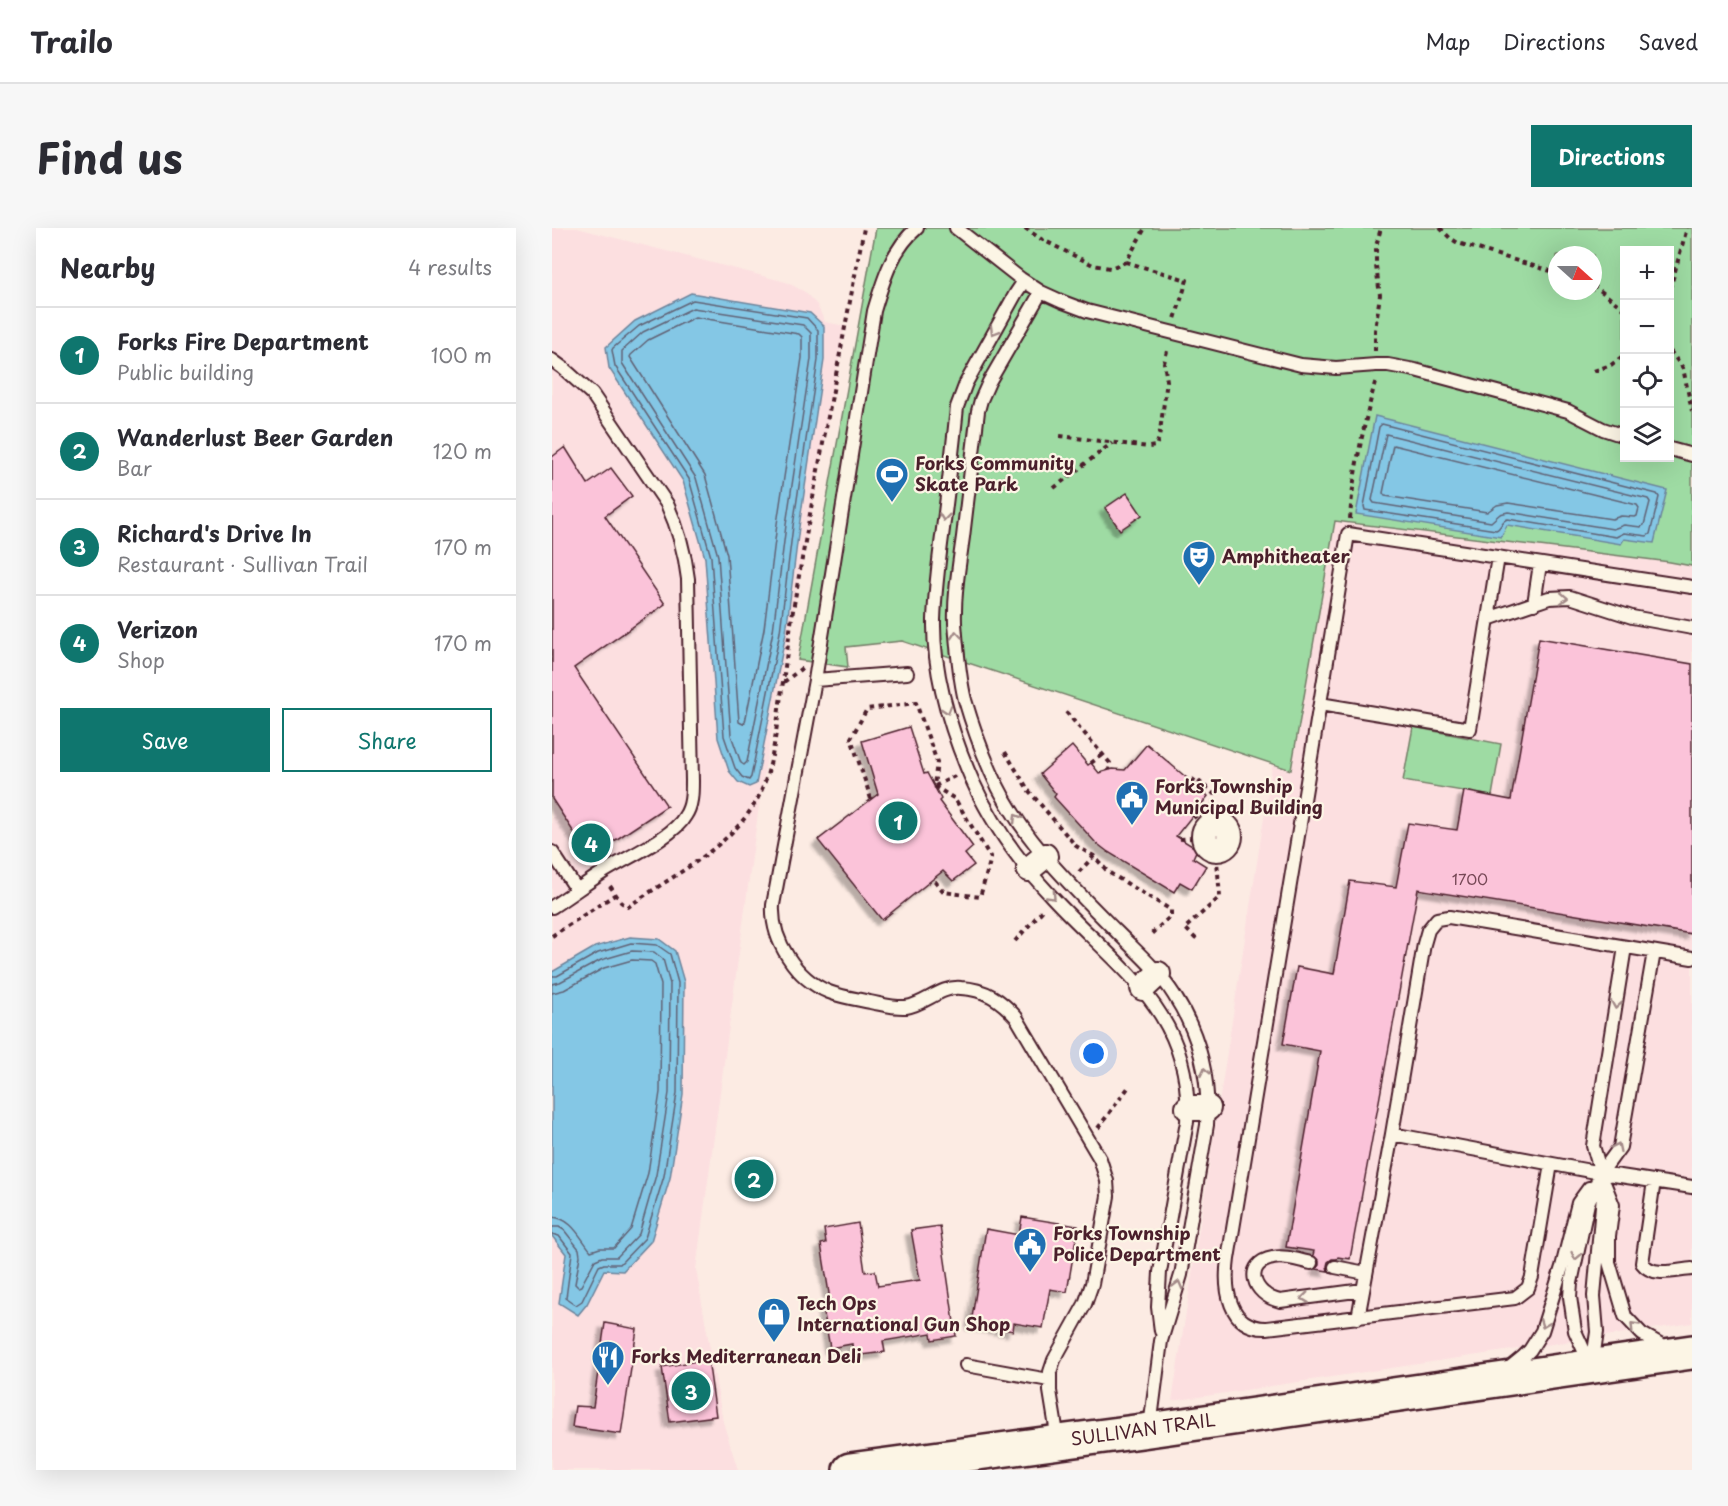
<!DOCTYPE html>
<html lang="en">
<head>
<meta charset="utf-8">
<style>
	:root { --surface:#fff; --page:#f7f7f7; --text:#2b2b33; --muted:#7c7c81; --line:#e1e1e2; --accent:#0f766e }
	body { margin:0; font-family:"Playpen Sans",sans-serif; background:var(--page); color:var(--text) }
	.controls { position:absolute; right:18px; top:18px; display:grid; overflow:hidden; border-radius:0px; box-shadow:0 6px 24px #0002 }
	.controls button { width:54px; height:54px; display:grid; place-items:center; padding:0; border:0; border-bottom:2px solid var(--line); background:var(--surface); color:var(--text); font:30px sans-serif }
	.compass { position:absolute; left:996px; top:18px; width:54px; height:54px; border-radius:50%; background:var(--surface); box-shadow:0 6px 24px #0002; rotate:111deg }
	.you { position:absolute; left:542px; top:826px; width:21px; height:21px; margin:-15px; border:4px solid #fff; border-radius:50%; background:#1a73e8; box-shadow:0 0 0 9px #1a73e833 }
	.badge { display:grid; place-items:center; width:39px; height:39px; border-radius:50%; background:var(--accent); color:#fff; font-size:20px; font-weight:700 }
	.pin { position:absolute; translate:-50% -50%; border:3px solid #fff; box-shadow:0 2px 6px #0006 }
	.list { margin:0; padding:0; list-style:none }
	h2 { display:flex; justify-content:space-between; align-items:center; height:78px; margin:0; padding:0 24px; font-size:26px }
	h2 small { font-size:20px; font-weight:400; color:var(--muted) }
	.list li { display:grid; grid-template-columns:39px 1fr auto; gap:18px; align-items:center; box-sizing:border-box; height:96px; padding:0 24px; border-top:2px solid var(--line) }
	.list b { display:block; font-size:22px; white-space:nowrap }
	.list p { margin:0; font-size:20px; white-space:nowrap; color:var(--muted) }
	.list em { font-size:20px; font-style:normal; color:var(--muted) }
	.actions { display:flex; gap:12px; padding:18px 24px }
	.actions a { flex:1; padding:14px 0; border:2px solid var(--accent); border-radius:0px; text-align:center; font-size:21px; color:var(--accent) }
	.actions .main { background:var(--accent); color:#fff }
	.icon { flex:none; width:33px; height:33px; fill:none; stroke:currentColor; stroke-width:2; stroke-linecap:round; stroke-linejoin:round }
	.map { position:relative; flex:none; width:1140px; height:1242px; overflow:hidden; border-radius:0px }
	header { display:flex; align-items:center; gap:36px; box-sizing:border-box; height:84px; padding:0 30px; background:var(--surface); border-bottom:2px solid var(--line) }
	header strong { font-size:28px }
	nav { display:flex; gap:33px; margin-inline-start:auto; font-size:21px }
	.intro { display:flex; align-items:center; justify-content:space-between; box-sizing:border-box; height:144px; padding:0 36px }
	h1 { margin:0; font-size:42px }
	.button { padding:15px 27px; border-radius:0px; background:var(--accent); color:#fff; font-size:21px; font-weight:700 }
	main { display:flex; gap:36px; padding:0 36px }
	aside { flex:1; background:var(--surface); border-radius:0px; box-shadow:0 6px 24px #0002 }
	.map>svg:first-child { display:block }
	.built { fill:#fcdfe0 }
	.green { fill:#9edba3; stroke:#747d67; stroke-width:1.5; fill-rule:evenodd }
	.water { fill:#84c7e5; stroke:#6d849b; stroke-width:1.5 }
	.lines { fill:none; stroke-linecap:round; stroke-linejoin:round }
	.shore { stroke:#616275; stroke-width:1.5 }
	.building { fill:#fbc3d9; stroke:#4a1f2b; stroke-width:1.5; filter:url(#shadow) }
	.lane-casing { stroke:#4a1f2b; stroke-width:16 }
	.street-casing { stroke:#4a1f2b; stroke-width:28 }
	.primary-casing { stroke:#4a1f2b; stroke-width:38 }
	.path { stroke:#4a1f2b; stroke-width:4; stroke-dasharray:4.5 4.5; stroke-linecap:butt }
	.lane { stroke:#fcf5e5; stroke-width:12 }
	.street { stroke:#fcf5e5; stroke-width:24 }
	.primary { stroke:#fcf5e5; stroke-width:33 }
	.oneway { stroke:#a38a88 }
	.labels { text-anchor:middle; stroke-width:4.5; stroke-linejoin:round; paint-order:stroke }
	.number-label { font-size:15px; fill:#764856 }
	.poi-label { font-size:18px; font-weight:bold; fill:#4a1f2b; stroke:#fcf5e5; text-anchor:start }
	.street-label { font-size:18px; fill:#4a1f2b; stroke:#fcf5e5 }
</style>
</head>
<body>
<header>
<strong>Trailo</strong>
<nav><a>Map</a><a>Directions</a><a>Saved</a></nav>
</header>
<div class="intro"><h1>Find us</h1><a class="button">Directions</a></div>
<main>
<aside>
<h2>Nearby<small>4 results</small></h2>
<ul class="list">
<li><span class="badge">1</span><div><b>Forks Fire Department</b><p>Public building</p></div><em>100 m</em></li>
<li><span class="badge">2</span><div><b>Wanderlust Beer Garden</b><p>Bar</p></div><em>120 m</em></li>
<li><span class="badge">3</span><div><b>Richard's Drive In</b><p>Restaurant · Sullivan Trail</p></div><em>170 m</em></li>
<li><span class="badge">4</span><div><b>Verizon</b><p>Shop</p></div><em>170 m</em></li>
</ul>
<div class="actions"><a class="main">Save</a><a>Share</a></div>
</aside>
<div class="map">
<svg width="1140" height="1242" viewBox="0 0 1140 1242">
	<defs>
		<filter id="shadow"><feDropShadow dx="-5.5" dy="5.5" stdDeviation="1.5" flood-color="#0004"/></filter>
	</defs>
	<rect width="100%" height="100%" fill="#fcebe3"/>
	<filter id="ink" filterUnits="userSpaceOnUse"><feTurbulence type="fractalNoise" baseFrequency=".0167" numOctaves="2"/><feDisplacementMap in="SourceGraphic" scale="12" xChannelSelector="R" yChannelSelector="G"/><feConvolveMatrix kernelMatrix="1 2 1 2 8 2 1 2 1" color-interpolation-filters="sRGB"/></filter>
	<g filter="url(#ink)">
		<path class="built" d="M0,0h25l209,54 19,10 12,13 8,17 20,4 -84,465 -65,478 27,153 15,48h-186z
			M1140,268v827l-520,78 142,-900z"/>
		<path class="green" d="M324,0h816v338l-22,-4 -335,-41 -44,249 -389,-129 -56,6 2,20 -50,-7zM1072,22h46v208h-46zM1005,27h36v36h-36z
			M861,499l88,17 -9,52 -89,-15z"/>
		<path class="water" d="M139,65l119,20 14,13v34l-25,167 -13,106 -30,151 -7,3 -11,-5 -9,-11 -11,-33 -13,-180 -22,-77 -74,-113 -3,-21 29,-26z
			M823,188l292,74 -13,53 -30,-4 -3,5 -114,-19 -6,12 -145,-23z
			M78,709l29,2 16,12 9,31 -1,112 -13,84 -19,63 -28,30 -19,-1 -17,34 -9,11 -19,-12 7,-49 -14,-18v-264l43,-25z"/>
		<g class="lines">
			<path class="shore" d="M141,72l114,18 11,12v30l-25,166 -13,106 -29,145 -2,3 -7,-3 -7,-9 -11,-32 -13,-179 -22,-78 -74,-113 -3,-16 1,-2 26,-22z
				M141,80l110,17 8,8v26l-25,166 -13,106 -26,131 -3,3 -3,-2 -10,-28 -13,-179 -22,-78 -74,-115v-12l21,-19z
				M143,89l104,17 3,3v21l-25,166 -13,105 -19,93 -2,2 -4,-2 -12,-167 -22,-80 -75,-118 1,-2 17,-15z
				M830,196l275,70 2,3 -9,37 -3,2 -23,-3 -8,4 -108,-18c-7,1 -6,9 -12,11l-131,-20 -1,-4 15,-79z
				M834,206l262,65 2,3 -6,23 -3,2 -17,-2 -11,4 -105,-17 -8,2 -9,8 -117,-19 -2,-3z
				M841,217l244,60 2,3 -2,8 -2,1 -14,-1 -9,3 -104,-16 -11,2 -10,7 -102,-16 -2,-3z
				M0,748h5l41,-23 33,-10 26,2 13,9 8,29 -1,110 -13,83 -19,62 -25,26h-16l-5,2 -17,35 -6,4 -10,-7 6,-45 -13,-17 -7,-2
				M0,756l8,-2 41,-22 31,-9 22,1 9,7 7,25 -1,109 -13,82 -17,59 -22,23h-15l-7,3 -14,26 -3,1 -3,-3 5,-28 -1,-7 -15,-19 -5,-3h-7
				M0,765l12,-3 40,-22 28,-8 19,1 4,3 6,21 -1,107 -12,81 -17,56 -17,19h-14l-9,3c-11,-13 -19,-33 -39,-34"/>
		</g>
		<path class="building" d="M13,219l23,37 23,-16 21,28 -27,20 60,88 -91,64 93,138 -77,51 -38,-58v-342z
			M575,265l15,22 -22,15 -15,-22z
			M987,410l153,26v270l-274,-45 -68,370 -12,-2 -1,2h-5l-4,3 -1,4 1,5 -12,-2 3,-4v-4l-6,-6 1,-4 -28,-4 34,-196 -37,-7 14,-77 37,7 16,-93 46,6 12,-64 49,7 7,-39 47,9z
			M357,499l15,47 3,-1 14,26 -2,2 34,46 -8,7 9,11 -21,16 -10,-10 -61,49 -64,-80 60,-46 -16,-53z
			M595,516l61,52 -32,40 21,13 -4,9 13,8 -14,23 -12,-7 -6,10 -66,-40 -13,-10 -41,-45 2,-3 -16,-20 32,-28 16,19 3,-2 8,10 14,-4 12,1z
			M470,989l56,9 -11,66 -17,-3 -7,39 -29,-5 -1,8 -42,-7 15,-95 33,6z
			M306,995l7,49 10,-1 3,15 42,-6 -9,-50 29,-4 16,110 -24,4 -1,-7 -48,8 2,11 -32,4 -1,-12 -22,4 -7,-40 8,-2 -10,-62 5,-1 -2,-14z
			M53,1095l32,6 -16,105 -49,-7 3,-21 18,1z
			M156,1131l8,57 -46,6 -8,-55z"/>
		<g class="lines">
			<defs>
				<path id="lane" d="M365,0c-25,21 -34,53 -43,83l-59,369 -42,225c-2,35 23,74 56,87 13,5 27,7 41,10 11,2 24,6 36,5 20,-3 34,-21 55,-19 24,1 40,12 55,29l84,142 7,22 1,15 -16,88 -7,20 -31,56 -4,12v19l8,49
					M404,0l65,51 20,13 22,10 24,9 214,54 35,3 40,-3h12l27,5 153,41 35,18 21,7
					M472,53l-8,12 -50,90 -9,24c-4,41 -9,82 -14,122 -4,30 -8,60 -9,91 -1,55 17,112 39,162 19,42 48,82 80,116 65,70 141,115 134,224l-27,150 -2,35 3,24
					M489,64l-52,90 -8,18 -3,11c-5,42 -10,84 -15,126 -4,29 -9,58 -8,86 2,25 4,53 10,77 7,24 16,49 26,72 27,63 78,112 126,160 20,20 42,39 57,63 26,40 36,83 33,130l-26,150 -20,66 -11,86
					M0,132l11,8 29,26 75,110c11,24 18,49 21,75l4,202c0,12 0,25 -7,35 -12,22 -62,43 -83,57 -17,11 -33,23 -50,34
					M1118,221l22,6
					M982,376l6,-40
					M936,391l61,-21 21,-1 62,20 60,11
					M263,452l92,-7
					M768,476l150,25 28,-172
					M0,624l25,38
					M1140,730l-243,-41 -12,2 -9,11 -4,14 -32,190 209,39 91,14
					M999,936l-19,113 -4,11 -13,10 -248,30c-39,1 -43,-40 -39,-69l120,-725 344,53
					M1102,953l-12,82c11,15 34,7 50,6
					M1053,957l8,20 -4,31v26l16,54 17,18 25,14
					M759,1035c-11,-2 -26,-8 -38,-5 -30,5 -21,37 7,43l83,-11
					M783,1039l31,6
					M806,1090l34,-184
					M414,1137l83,15
					M1039,1138l-16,-35 -5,-34 1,-14 17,-80 13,-30 -8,-27 32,-199
					M1040,1138l5,-34 -3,-36 9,-101 -2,-22 19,-26 34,-195
					M955,1142l16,-13 7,-7 12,-19 20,-64 16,-64 11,-15"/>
				<path id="street" d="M652 608a13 13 0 1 1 26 0a13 13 0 1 1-26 0Z
					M477,641l16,-13
					M591,760l15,-14
					M636,880h20"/>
				<path id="primary" d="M298,1242l292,-39 550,-79"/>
			</defs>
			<use href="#lane" class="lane-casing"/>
			<use href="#street" class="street-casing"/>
			<use href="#primary" class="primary-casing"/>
			<path class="path" d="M473,0l16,11 52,26 17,3 16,-6 19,-34
				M888,0l10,10 8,5 99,30
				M574,34l61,18 -12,39
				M1041,57l31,24
				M1118,61l17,-61
				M823,123v-21l5,-35 -4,-29v-20l5,-18
				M1118,123l13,17 9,43
				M1042,143l17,-6 13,-10
				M508,208l89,11 7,-1 3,-8 8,-57 -3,-18 4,-16
				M502,260l58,-45
				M798,291c3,-48 14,-94 26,-140
				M232,454l18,-14
				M514,484l44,51 -1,7
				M453,524l24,39 47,55 18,10 14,16 63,38v6l-21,19
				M539,535l12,-9
				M640,554l3,-4 19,16 -1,29
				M383,558l20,-10
				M319,571l-20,-61 16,-29 49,-6 21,59 -3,24 21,13 36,59 -11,39 -36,-5 -11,-13
				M641,587l13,13
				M628,611l24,-2
				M527,644l15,-16
				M58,658l11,16 7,5c43,-31 97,-56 126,-102 17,-28 21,-64 25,-96 6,-38 10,-78 17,-116 21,-122 45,-244 68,-365
				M0,708l64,-42
				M644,711l-11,-11 35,-31 -4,-48
				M463,713l28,-31
				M546,900l30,-40"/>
			<use href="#lane" class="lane"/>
			<use href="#street" class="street"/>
			<use href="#primary" class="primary"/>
		</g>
		<defs><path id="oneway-chevron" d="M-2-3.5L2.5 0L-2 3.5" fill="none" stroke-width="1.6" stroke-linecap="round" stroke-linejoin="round" transform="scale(1.5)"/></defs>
		<g class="oneway">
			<use href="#oneway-chevron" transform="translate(442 103) rotate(120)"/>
			<use href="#oneway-chevron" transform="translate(392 289) rotate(97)"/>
			<use href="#oneway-chevron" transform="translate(1012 370) rotate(2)"/>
			<use href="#oneway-chevron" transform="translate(404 407) rotate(-95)"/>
			<use href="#oneway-chevron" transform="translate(395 482) rotate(73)"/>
			<use href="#oneway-chevron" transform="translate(465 590) rotate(-122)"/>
			<use href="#oneway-chevron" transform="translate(500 668) rotate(47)"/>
			<use href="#oneway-chevron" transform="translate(1064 777) rotate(99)"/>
			<use href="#oneway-chevron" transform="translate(653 844) rotate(-101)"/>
			<use href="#oneway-chevron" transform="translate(1065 919) rotate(-65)"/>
			<use href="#oneway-chevron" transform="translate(1024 1028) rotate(102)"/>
			<use href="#oneway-chevron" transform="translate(626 1057) rotate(-75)"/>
			<use href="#oneway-chevron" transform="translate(753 1070) rotate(173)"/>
			<use href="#oneway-chevron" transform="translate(992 1096) rotate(111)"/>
			<use href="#oneway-chevron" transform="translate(1082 1098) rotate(-134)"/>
		</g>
	</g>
	<defs>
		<symbol id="stadium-pin" viewBox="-11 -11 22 30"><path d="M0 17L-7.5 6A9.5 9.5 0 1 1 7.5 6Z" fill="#1f6fb2" stroke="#fcf5e5"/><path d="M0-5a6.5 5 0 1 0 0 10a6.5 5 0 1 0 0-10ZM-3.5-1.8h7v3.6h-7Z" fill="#fff"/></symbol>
		<symbol id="theatre-pin" viewBox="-11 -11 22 30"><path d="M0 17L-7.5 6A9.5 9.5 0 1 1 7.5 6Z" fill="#1f6fb2" stroke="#fcf5e5"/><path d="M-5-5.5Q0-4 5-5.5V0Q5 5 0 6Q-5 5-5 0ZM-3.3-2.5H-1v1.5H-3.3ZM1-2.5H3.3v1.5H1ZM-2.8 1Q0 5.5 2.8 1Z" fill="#fff"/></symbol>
		<symbol id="civic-pin" viewBox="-11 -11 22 30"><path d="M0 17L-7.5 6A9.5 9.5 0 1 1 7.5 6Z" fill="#1f6fb2" stroke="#fcf5e5"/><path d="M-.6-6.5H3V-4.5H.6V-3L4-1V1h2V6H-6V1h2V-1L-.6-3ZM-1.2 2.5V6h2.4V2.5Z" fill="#fff"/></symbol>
		<symbol id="shop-pin" viewBox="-11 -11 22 30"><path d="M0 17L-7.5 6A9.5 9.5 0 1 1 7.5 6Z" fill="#1f6fb2" stroke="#fcf5e5"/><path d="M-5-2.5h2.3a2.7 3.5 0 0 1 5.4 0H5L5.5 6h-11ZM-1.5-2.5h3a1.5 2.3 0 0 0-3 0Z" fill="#fff"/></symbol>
		<symbol id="restaurant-pin" viewBox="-11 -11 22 30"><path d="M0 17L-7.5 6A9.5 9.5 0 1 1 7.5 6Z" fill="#1f6fb2" stroke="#fcf5e5"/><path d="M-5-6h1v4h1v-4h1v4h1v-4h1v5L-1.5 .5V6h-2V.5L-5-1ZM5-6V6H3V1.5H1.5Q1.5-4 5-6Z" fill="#fff"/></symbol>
	</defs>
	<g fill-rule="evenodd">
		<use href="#stadium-pin" x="321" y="227" width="38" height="52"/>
		<use href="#theatre-pin" x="628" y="310" width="38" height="52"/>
		<use href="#civic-pin" x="561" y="550" width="38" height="52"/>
		<use href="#civic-pin" x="459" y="997" width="38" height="52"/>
		<use href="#shop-pin" x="203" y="1067" width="38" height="52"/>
		<use href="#restaurant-pin" x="37" y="1110" width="38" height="52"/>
	</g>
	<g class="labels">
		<g class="number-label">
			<text x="918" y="657">1700</text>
		</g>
		<g class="poi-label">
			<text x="363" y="242">Forks Community<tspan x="363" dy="21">Skate Park</tspan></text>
			<text x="670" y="335">Amphitheater</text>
			<text x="603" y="565">Forks Township<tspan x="603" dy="21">Municipal Building</tspan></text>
			<text x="501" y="1012">Forks Township<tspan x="501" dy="21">Police Department</tspan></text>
			<text x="245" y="1082">Tech Ops<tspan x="245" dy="21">International Gun Shop</tspan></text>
			<text x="79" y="1135">Forks Mediterranean Deli</text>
		</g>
		<g class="street-label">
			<text transform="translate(591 1202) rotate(-8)" y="6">SULLIVAN TRAIL</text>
		</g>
	</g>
</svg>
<div class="controls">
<button>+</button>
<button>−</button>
<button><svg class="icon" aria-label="locate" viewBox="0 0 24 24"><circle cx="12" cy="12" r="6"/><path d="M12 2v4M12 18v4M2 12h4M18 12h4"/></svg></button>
<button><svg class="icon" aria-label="layers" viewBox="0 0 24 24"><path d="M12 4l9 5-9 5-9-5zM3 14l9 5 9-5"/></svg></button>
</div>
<svg class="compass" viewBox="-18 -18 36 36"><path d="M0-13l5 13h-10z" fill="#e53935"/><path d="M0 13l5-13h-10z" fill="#7c7c81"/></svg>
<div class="you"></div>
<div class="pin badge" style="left:346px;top:593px">1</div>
<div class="pin badge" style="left:202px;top:951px">2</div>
<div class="pin badge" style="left:139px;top:1163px">3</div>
<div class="pin badge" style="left:39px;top:615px">4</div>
</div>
</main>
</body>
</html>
